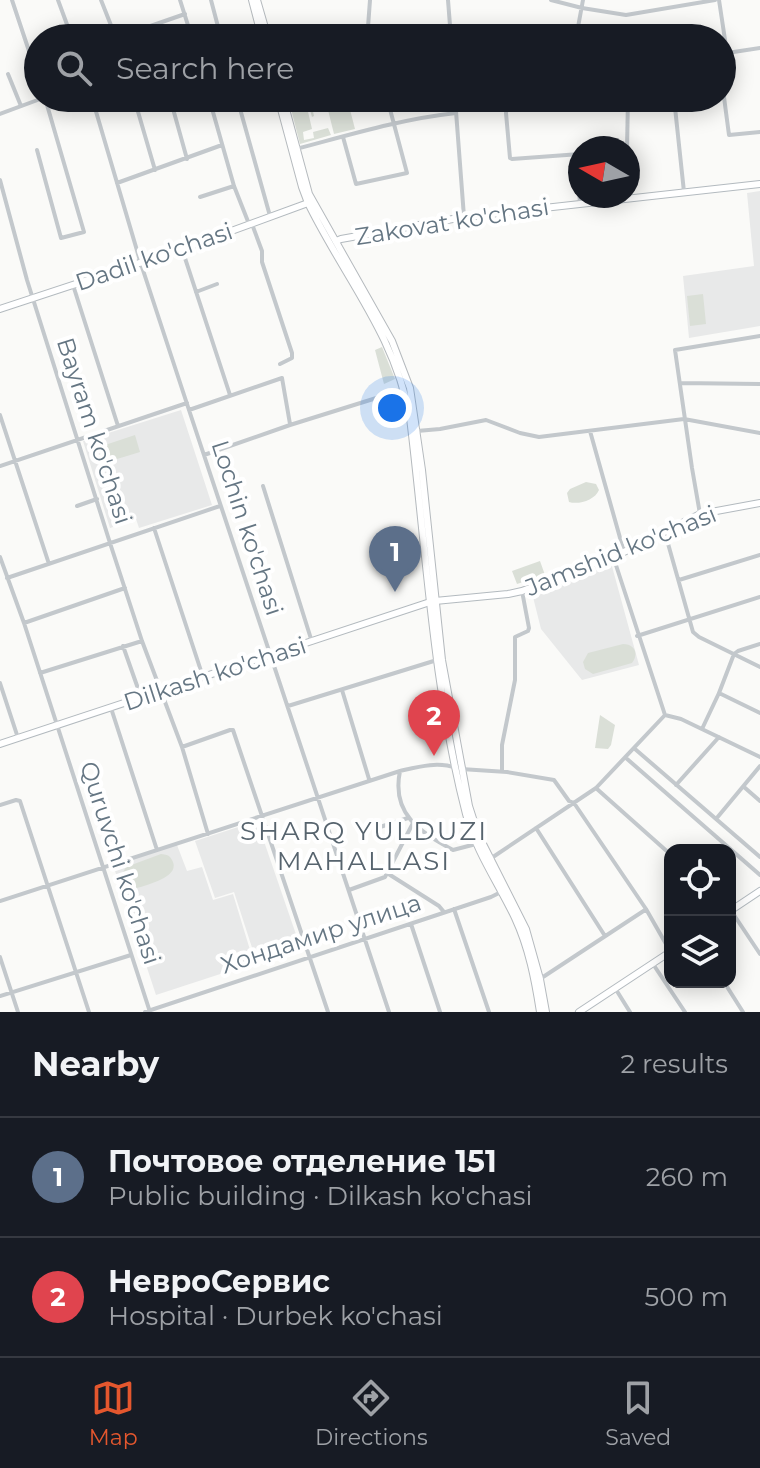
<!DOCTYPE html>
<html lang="en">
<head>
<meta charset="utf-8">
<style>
	:root { --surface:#171b24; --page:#242831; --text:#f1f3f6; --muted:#9ea1a6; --line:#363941; --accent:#e4572e }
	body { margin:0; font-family:Montserrat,sans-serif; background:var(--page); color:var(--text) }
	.controls { position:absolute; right:24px; bottom:24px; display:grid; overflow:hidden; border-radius:16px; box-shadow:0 4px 20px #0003 }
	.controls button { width:72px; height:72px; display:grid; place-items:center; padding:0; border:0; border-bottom:2px solid var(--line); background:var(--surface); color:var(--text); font:40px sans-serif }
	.compass { position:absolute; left:568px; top:136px; width:72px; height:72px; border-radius:50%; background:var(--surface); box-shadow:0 4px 20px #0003; rotate:279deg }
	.you { position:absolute; left:392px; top:408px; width:28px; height:28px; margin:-20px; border:6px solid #fff; border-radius:50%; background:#1a73e8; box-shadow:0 0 0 12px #1a73e833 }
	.badge { display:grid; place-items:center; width:52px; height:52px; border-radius:50%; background:var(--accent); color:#fff; font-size:26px; font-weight:700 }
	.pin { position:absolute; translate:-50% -66px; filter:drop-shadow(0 2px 4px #0008) }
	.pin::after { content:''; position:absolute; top:42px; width:28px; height:24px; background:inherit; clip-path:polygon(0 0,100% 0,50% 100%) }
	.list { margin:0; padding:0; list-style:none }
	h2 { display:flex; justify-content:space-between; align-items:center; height:104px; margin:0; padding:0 32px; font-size:34px }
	h2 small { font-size:26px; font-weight:400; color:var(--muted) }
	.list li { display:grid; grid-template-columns:52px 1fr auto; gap:24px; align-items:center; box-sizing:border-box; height:120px; padding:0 32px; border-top:2px solid var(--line) }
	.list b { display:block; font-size:30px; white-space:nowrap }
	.list p { margin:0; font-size:26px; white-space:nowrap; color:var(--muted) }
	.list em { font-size:26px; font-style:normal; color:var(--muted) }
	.icon { flex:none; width:44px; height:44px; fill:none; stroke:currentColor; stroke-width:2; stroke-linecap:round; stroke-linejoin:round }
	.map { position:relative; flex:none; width:760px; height:1012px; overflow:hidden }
	.search { position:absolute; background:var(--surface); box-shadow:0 4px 20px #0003; left:24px; right:24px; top:24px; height:88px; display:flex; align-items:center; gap:20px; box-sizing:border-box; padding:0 28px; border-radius:44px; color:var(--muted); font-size:30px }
	.sheet { height:344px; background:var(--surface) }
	nav { display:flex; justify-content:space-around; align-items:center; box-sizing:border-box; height:112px; border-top:2px solid var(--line); background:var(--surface); font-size:22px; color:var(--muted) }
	nav a { display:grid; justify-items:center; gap:4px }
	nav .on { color:var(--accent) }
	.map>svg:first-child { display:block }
	.built { fill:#e8e9e9 }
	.green { fill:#dadfd7 }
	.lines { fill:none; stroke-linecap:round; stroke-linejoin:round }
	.secondary-casing { stroke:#b3babf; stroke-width:8 }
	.primary-casing { stroke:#b5babe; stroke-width:8 }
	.street { stroke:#c3c8cc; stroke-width:4 }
	.secondary { stroke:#fff; stroke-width:6 }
	.primary { stroke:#fff; stroke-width:6 }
	.labels { text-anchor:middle; stroke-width:8; stroke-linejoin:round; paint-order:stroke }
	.street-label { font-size:24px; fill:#657683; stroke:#fff }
	.neighbourhood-label { font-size:26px; letter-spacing:2px; fill:#57646e; stroke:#fff }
</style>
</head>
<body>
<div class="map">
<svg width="760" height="1012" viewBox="0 0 760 1012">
	<rect width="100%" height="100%" fill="#fafaf8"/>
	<path class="built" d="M760,191v135l-71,12 -6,-62 71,-10 -7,-73z
		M181,410l31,95 -73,23 -3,-9 -26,9 -27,-87z
		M610,559l29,106 -57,15 -41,-51 -10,-40z
		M257,821l44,128 -44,14 -23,-71 -19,6 -20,-57z
		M177,845l10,26 15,-4 11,33 20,-6 21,69 -98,32 -43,-130z"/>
	<path class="green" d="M312,98l10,1 -11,3 3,14 -2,1 -4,-14h-2l6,26 -9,3 1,8 10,-2 -1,-6 15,-4 3,7 -31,9 -10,-39z
		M325,98h22l8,31 -21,5z
		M703,294l3,30 -16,2 -3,-30z
		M382,347l13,32 -11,5 -9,-34z
		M135,435l5,17 -36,11 -5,-16z
		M586,482l10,2 3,6c-4,10 -20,15 -30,12l-2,-9 3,-4z
		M540,561l5,14 -28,9 -5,-13z
		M623,644c12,0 16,10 9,19l-39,11 -8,-5 -2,-7 5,-9z
		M600,715l15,10 -4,20 -3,4 -13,-1z
		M161,854c5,1 8,0 11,6 10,17 -26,25 -38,29l-10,-4 -2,-11 4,-7z"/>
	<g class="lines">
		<defs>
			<path id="secondary" d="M336,241l5,-2 123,-22 296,-33
				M0,309l182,-60 126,-46
				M435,601l73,-7 14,-3 102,-39 76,-38 60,-11
				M0,744l430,-142
				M730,911l30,-20
				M579,1012l91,-60"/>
			<path id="primary" d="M252,0l10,38
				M257,0l11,38
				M278,98l24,89 6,16c36,74 87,131 102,215 16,130 23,269 56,396 10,38 33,70 49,104 14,30 20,62 25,94
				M283,98l26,96 83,147 18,47 12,82 20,190 27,146 9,28 48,95 14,50 6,33"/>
		</defs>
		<use href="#secondary" class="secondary-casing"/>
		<use href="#primary" class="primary-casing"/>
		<path class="street" d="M12,0l26,78
			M58,0l14,38
			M101,0l15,38
			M180,0l12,38
			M211,0l10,38
			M370,0l-2,27 3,11
			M448,0l3,38
			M551,0l31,8 44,7 89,-15
			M719,0l8,53
			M116,38l69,-24
			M328,38l40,-11
			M576,38l7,-38
			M722,56l5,-3 33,-5
			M8,74l13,32
			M722,82l7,53 31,-3
			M92,98l49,166 48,146 200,602
			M134,98l21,72
			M170,98l17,61
			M209,98l25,88 15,38
			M237,98l33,118
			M455,98l9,119
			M508,98l-2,15 4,45 2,1 68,-5
			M674,98l10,94
			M0,114l43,-16
			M343,137l13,47 51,-11 -20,-75
			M627,148l1,-50
			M296,149c53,-14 105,-30 160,-36
			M37,150l24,88 23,-6 -39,-134
			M576,154l4,49
			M0,180l27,100 83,263 32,98 40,106 26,87
			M117,183l105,-38
			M200,197l34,-11
			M252,224l10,27v11l30,91v5l-12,6
			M182,249l48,146
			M73,285l45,141
			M196,292l21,-8
			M680,383l80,1
			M189,410l93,-32 8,46
			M0,415l49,149
			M417,431l23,-2 46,-9 34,13 19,4 145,-18 76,14
			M590,431l34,121
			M204,455l86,-30 112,-35
			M0,466l187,-63
			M263,486l49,156
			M77,506l20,-7
			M700,514l-8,-46 -17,-118 85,-14
			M154,528l49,149
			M665,533l28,99 6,5 61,30
			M613,556l52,159
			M0,557l24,66 126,389
			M7,578l213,-72
			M679,580l81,-25
			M24,623l101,-35
			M637,636l123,-39
			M123,646l18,51
			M40,673l102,-32
			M0,683l18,55
			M342,690l27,89
			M719,693l41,20
			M288,706l149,-46
			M111,708l46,142
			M665,715l16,4 79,38
			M702,729l17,-36 15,-39 4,-3 22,-7
			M182,747l48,-17h3l95,282
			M635,749l125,108
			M626,758l134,117
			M461,769l46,3 47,8 15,21 5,2 72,106 24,42
			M400,771c-9,43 20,61 53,79l23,-6
			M502,771v-26l13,-65v-43l13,-6 1,-3 -7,-37
			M676,785l43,-48
			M744,787l16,14
			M597,789l73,65
			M0,805l16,-5 4,1 69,211
			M716,819l44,-53
			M380,827l28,-9
			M536,828l69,108
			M490,859l106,-71 69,-73
			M387,873l52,33 5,6
			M349,890l36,-13 28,-54
			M0,901l400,-130c17,-4 38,-10 56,-3
			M454,909l35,103
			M730,909l30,45
			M411,924l29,88
			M0,957l18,55
			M653,964l32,48
			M540,979l105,-69
			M724,982l19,30
			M615,988l15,24
			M0,996l131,-41
			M145,1012l346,-115 10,-5"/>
		<use href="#secondary" class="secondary"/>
		<use href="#primary" class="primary"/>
	</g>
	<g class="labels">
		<g class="street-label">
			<text transform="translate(452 222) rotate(-9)" y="8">Zakovat ko'chasi</text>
			<text transform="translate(154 257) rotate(-19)" y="8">Dadil ko'chasi</text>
			<text transform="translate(94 431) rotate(72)" y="8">Bayram ko'chasi</text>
			<text transform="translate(247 528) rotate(72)" y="8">Lochin ko'chasi</text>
			<text transform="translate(621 551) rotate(-22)" y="8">Jamshid ko'chasi</text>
			<text transform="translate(215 674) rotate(-18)" y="8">Dilkash ko'chasi</text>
			<text transform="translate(120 863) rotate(72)" y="8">Quruvchi ko'chasi</text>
			<text transform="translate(321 934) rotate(-18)" y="8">Хондамир улица</text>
		</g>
		<g class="neighbourhood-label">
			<text x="364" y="840">SHARQ YULDUZI<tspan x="364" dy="30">MAHALLASI</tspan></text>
		</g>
	</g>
</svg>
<div class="controls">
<button><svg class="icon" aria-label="locate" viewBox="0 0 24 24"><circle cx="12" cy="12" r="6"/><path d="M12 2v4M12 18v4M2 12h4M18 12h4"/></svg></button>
<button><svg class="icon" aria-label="layers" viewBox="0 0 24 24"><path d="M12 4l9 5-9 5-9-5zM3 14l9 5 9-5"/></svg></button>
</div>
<svg class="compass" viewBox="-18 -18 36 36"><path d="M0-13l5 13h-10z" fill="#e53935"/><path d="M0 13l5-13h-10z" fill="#9ea1a6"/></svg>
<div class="you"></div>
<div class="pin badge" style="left:395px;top:592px;background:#5c6f8a">1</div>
<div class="pin badge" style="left:434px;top:756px;background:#e0444e">2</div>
<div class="search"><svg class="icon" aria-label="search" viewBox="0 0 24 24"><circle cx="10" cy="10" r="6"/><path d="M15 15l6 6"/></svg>Search here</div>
</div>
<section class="sheet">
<h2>Nearby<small>2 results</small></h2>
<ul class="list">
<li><span class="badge" style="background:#5c6f8a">1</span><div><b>Почтовое отделение 151</b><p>Public building · Dilkash ko'chasi</p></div><em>260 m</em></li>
<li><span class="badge" style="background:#e0444e">2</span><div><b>НевроСервис</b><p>Hospital · Durbek ko'chasi</p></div><em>500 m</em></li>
</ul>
</section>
<nav>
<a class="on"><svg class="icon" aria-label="map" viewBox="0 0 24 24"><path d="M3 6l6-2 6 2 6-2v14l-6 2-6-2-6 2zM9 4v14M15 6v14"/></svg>Map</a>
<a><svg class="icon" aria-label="directions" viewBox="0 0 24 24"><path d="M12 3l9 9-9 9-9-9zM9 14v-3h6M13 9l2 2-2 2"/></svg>Directions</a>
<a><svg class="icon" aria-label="saved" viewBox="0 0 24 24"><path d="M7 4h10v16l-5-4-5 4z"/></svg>Saved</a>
</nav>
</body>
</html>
